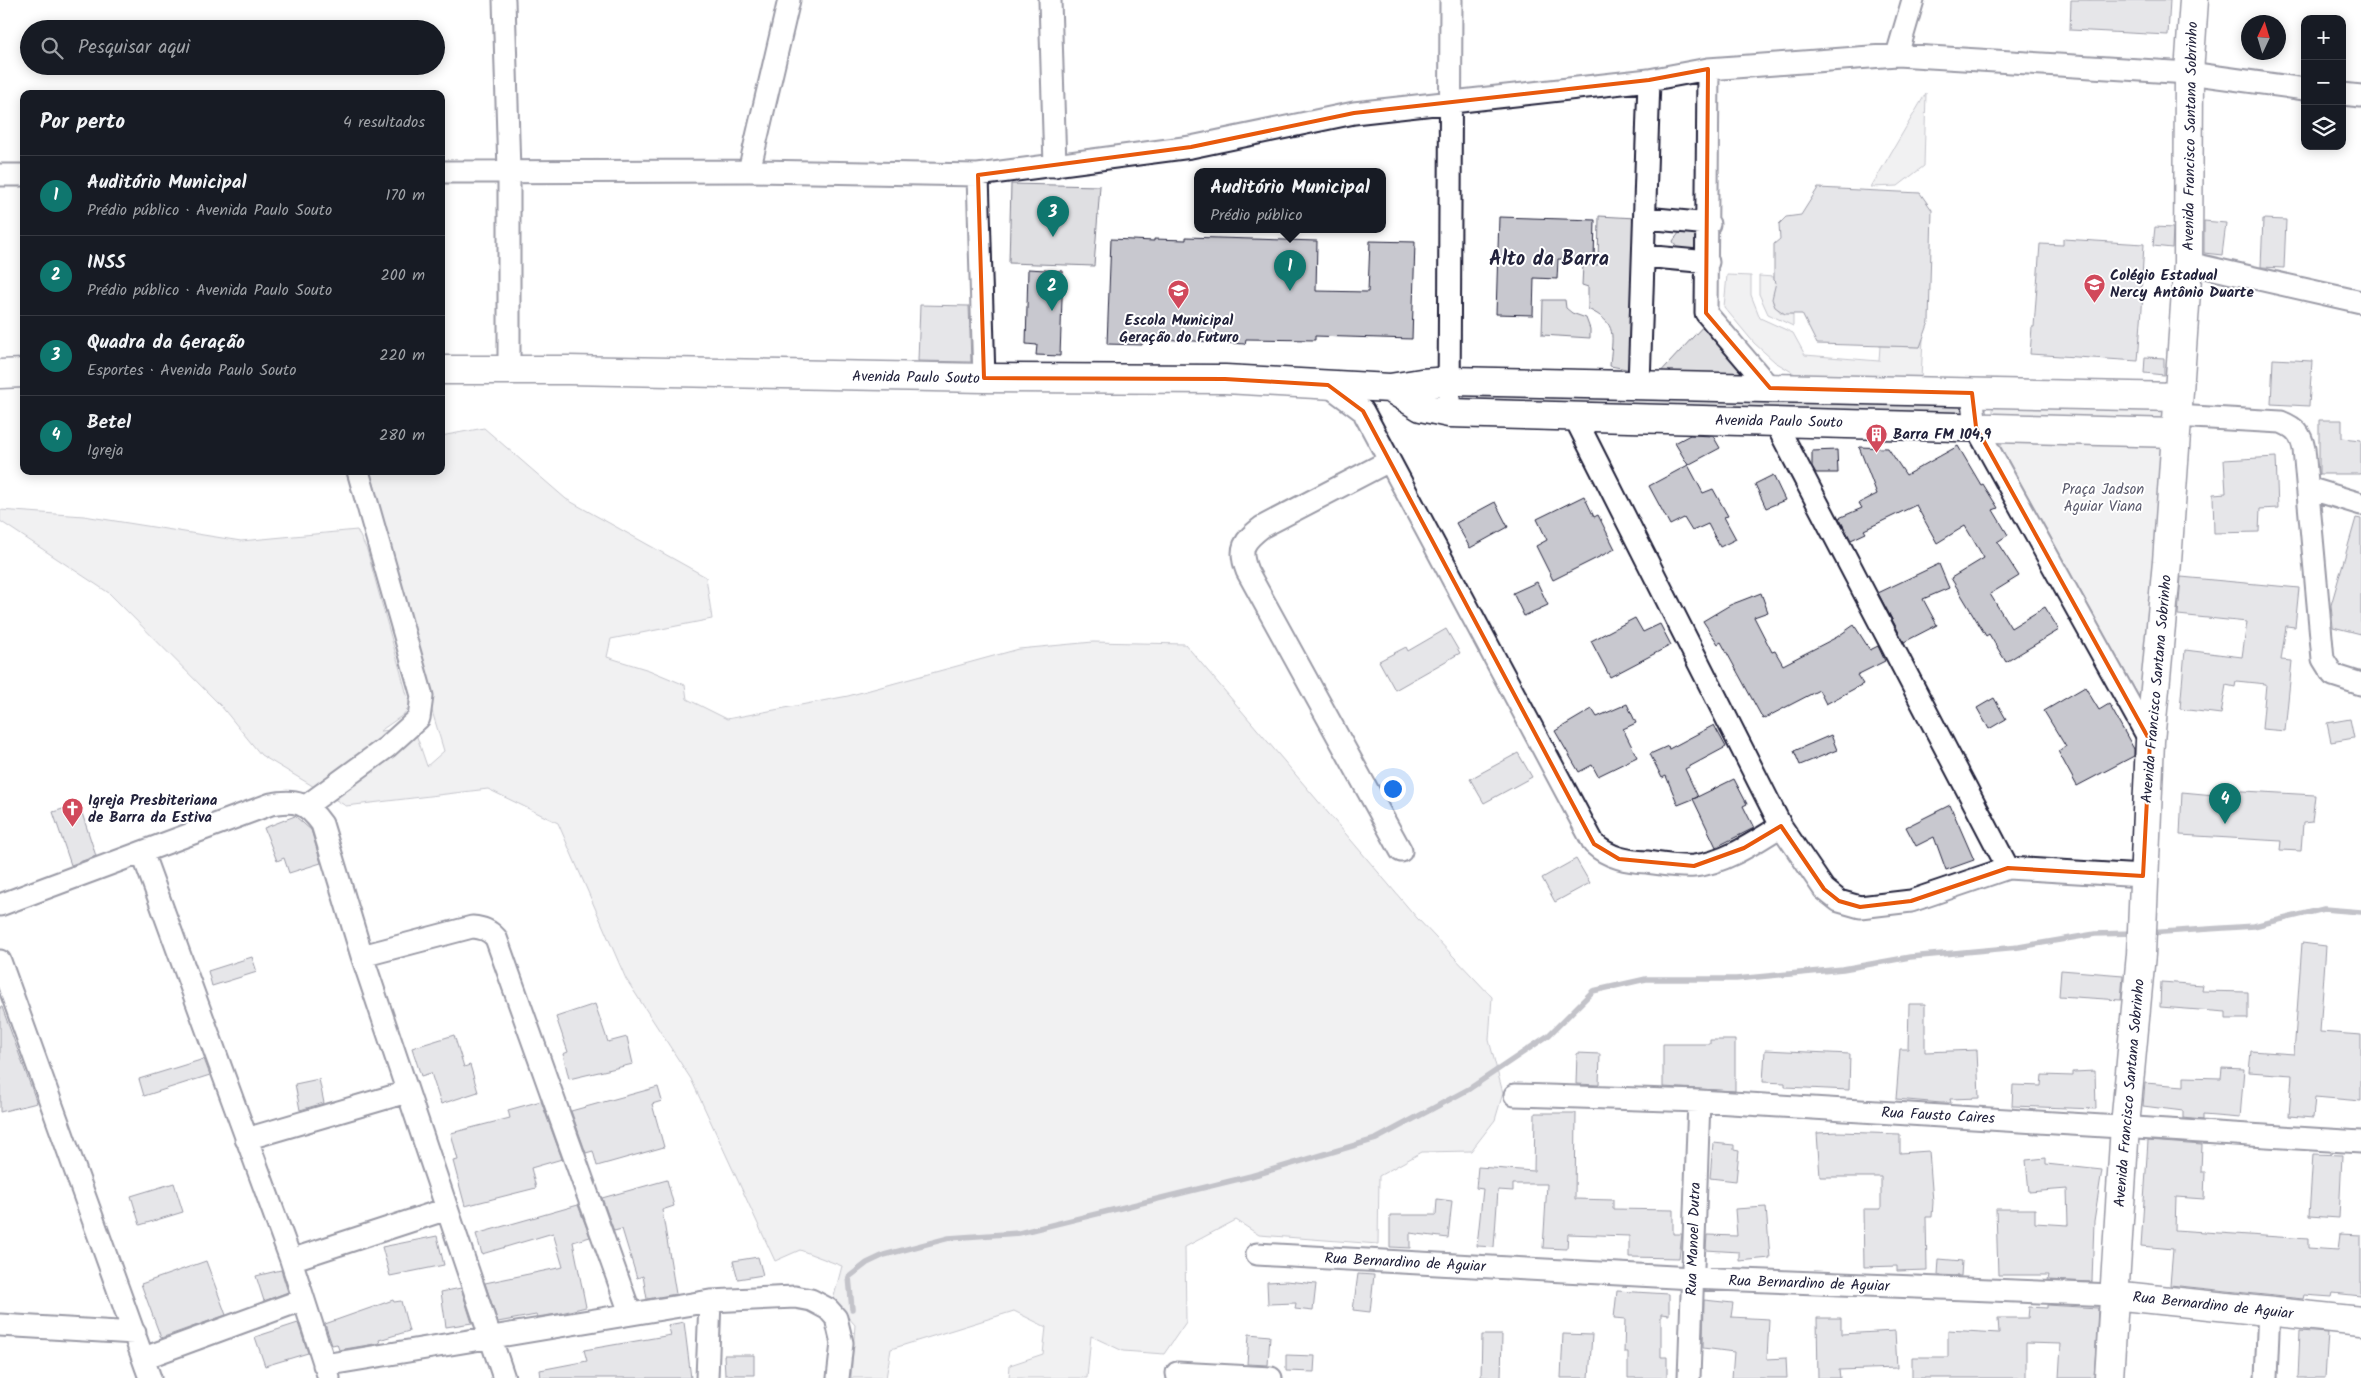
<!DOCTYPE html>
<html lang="pt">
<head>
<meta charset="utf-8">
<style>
	:root { --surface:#171b24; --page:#20242c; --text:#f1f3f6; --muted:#9ea1a6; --line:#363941; --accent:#0f766e }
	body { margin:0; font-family:Kalam,sans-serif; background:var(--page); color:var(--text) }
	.controls { position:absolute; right:15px; top:15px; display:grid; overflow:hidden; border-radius:10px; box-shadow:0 2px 12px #0003 }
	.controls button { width:45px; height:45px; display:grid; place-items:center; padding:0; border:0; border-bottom:1px solid var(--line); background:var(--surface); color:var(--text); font:25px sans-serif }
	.compass { position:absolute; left:2241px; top:15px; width:45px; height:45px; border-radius:50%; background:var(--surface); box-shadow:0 2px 12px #0003; rotate:4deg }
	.you { position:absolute; left:1392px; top:788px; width:18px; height:18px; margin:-12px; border:4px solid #fff; border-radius:50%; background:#1a73e8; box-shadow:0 0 0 8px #1a73e833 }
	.badge { display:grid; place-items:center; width:32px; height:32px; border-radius:50%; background:var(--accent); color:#fff; font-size:16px; font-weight:700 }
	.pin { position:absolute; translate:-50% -41px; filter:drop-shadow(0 1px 2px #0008) }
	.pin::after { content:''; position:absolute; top:26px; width:18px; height:15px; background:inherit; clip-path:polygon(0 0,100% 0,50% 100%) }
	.popup { position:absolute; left:1194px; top:168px; width:192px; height:65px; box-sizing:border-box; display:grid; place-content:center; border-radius:10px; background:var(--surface); filter:drop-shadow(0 1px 4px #0005); font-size:16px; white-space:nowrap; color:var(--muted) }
	.popup b { font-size:19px; color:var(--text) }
	.popup::after { content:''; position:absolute; left:50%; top:100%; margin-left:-10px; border:10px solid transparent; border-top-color:var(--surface) }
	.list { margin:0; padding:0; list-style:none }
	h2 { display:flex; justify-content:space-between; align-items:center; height:65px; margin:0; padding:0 20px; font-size:21px }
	h2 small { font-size:16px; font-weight:400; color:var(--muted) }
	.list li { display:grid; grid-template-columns:32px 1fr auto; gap:15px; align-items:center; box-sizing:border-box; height:80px; padding:0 20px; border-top:1px solid var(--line) }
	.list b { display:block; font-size:19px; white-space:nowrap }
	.list p { margin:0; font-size:16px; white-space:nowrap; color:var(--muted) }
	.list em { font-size:16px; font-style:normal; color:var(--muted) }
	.icon { flex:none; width:28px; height:28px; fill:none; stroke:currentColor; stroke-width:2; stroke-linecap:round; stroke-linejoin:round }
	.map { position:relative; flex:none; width:2361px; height:1378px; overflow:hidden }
	.search { position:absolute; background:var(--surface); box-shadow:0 2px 12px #0003; left:20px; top:20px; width:425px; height:55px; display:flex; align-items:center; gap:12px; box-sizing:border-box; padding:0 18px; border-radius:28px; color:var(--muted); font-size:19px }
	.panel { position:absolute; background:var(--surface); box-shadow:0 2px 12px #0003; left:20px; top:90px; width:425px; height:385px; border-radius:10px }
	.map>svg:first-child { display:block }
	.green { fill:#dfdfe2; stroke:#80808e }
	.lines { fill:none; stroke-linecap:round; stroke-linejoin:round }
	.stream { stroke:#7a7a88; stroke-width:5.5 }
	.building { fill:#c8c8cf; stroke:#22223b }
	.street-casing { stroke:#22223b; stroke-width:25 }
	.secondary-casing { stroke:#22223b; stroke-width:31 }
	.street { stroke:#fff; stroke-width:21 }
	.secondary { stroke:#fff; stroke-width:28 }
	.marked { fill:none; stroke:#e8590c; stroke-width:4; stroke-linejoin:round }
	.labels { text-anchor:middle; stroke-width:4; stroke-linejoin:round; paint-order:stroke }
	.street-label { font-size:15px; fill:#22223b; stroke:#fff }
	.poi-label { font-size:15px; font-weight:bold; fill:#22223b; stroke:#fff; text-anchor:start }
	.park-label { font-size:15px; fill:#5b5b6d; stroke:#fff }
	.district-label { font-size:20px; font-weight:bold; fill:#22223b; stroke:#fff }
</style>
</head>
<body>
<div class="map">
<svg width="2361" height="1378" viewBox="0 0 2361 1378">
	<rect width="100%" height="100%" fill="#fff"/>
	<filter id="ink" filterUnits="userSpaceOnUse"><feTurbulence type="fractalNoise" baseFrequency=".02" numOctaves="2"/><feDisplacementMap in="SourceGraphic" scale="10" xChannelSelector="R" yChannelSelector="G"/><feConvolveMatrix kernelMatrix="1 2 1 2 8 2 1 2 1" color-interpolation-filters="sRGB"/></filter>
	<g filter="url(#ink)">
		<path class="green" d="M1926,93l-2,73 -26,20 -27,1z
			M1011,184l89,2 -6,80 -85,-3z
			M1599,216l37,2 -4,152 -22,-4c2,-31 9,-42 -22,-57v-22l-6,-2 1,-20h15z
			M1679,233h21l-3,17 -20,-1 -4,-8z
			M1727,275l24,1v19l9,23 33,15 12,22 74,6 1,-15 40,1 3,-8 -2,40 -124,-4 -22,-13 -21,-19 -30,-36z
			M1759,276l15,1v3l5,4 -5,7 -1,12 8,10 12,1v12l-25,-12 -9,-20z
			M1543,300h22l1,8 6,5 14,5 4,11v9l-48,-3z
			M1706,323l49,56 -99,-2z
			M1464,392l499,9 3,7 -4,9 -495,-13 -3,-5z
			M1993,403l176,5 -6,13 -166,-4 -4,-3z
			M484,428l82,71 140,78 6,42 -101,20 -4,18 42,13 36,15 2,14 40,20 121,-23 171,-47 74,-7 92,2 232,274 75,79 -3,43 14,53 -8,27 -24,31 -49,1 -43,24 -1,68 -119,-9 -23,-15 -51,27 1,75 -22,32 -41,-3 -32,-15 -4,42h-78l1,-13 33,-11 3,-27 -32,-16 -123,38 -5,29h-35l4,-53 -22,-25 9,-34 -42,-16 -25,11 -84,-182 -65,-100 -68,-156 -70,-34 -142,17 -85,-51 -40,-49 -112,-113 -109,-72v-11l84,6 157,25 116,-11 10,20 43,156 -7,9 -23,16 34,-3 13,38 17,-15 -84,-280h81v-35z
			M2005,437h166l-27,269 -143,-259z"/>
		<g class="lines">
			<path class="stream" d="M2148,933l106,-7 70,-17 37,3
				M852,1309l-3,-32 18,-14 17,-8 65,-17 70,-5 232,-57 125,-37 93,-50 80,-54 44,-44 53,-12h90l107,-10 67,-12 109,-10 76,-13 39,-1"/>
		</g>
		<path class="building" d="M2071,0h99l-2,35 -98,-5z
			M1818,188l102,5 12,17 -3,112 -9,25 -103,-3 -15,-30h-17l-10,-7 -3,-8 4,-17 -2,-2v-36l6,-5 -1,-15 7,-7 15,-2z
			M1499,217l96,3 -1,40 -36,-1 -1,20 -23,-1 -1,37 -37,-1z
			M2263,219l23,1 -2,48 -23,-1z
			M2204,221l22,2 -4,32 -18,-2z
			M2155,227l18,1 -1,20 -19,-2z
			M1186,237l131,4 -1,50 52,1 2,-51 45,1 -3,97 -97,-3v4l-69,-1 -1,5 -102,-6 -1,7 -35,-1 4,-105 43,2v-2l32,1z
			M2063,239l81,5 -3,51h2l-5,66 -108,-7 2,-27h2l6,-83 23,1z
			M1028,269l35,2 -3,85 -24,-1 1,-10 -11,-1z
			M920,305l49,1 2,56 -53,-1z
			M2145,357l19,1v17l-20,-2z
			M2273,359l39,2 -3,45 -38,-2z
			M2319,420h23v18l19,2v34h-42z
			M1690,435l23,1 7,12 -32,17 -13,-22z
			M1958,446l23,39 2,-1 15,24 -5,2 15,25 -11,7 22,34 -29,18 21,34 34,-21 14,23 -53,32 -17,-28 -3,2 -35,-58 33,-20 -19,-32 -28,17 -21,-38 -52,25 2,3 -15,7 -12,-22 23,-10 -3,-5 18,-9 -18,-47 29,1 18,27z
			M1837,450l1,23h-22l-4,-7v-15z
			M2276,457l2,51 -18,1 -1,23 -45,1 -1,-39 13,-1 -2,-33z
			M1688,465l15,28 10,-4 15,27 -4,1 12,22 -16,8 -12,-23 -16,7 -8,-13 -14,7 -21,-39z
			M1773,475l12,25 -19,8 -11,-24z
			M1584,496l10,21 4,-2 17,34 -62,31 -17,-34 11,-6 -10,-21z
			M1495,502l13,25 -38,21 -14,-25z
			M2356,518l5,1v115l-28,-7 -2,-22z
			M1939,564l10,24 -26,11 14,26 -33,17 -26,-49z
			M2181,577l118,11 -4,39 -9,-1 -5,34 11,1 -7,70 -23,-2 4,-45 -30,-3 -1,6 -9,-2 -5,29 -41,-5 5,-59 57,7 5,-35 -69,-7z
			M1537,582l11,23 -24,11 -11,-23z
			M1761,593l7,19 -14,5 18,35 3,-1 8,14 54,-28 17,-12 16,25 8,-4 7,15 -28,14 6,9 -37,20 -7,-14 -56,29 -42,-77 -3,2 -15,-23 27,-16z
			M1635,618l8,14 17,-8 11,21 -61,32 -19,-36z
			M1446,629l14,24 -65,37 -16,-29 27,-14 2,4z
			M2085,687l14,23 10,-6 25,45v7l-57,30 -19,-35 8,-4 -22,-36z
			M1994,698l12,21 -17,10 -12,-21z
			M1627,704l9,19 -13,6 14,28 -39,19 -6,-11 -13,7 -24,-41 37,-22 5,8z
			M2350,719l4,19 -23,4 -4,-19z
			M1714,725l12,22 -41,22 13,28 -20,8 -12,-29 -4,2 -12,-24 18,-8 1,3z
			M1831,735l6,15 -37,15 -6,-14z
			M1518,753l14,24 -48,26 -14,-24z
			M1734,779l13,25 -4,2 11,22 -38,19 -23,-48z
			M2226,790l89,5 -3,27 -9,1 -2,28 -21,-1 1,-9 -101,-6 2,-43 43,4z
			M79,804l17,52 -25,9 -18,-53z
			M1950,805l24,55 -28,10 -12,-33 -18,9 -10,-19z
			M295,816l16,14 10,33 -32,10 -5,-15 -7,3 -13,-33z
			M1576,859l14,24 -35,19 -13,-24z
			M2302,943l24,3 -6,86 41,3v66l-46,-4 -2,21 -24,-2 3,-41 -43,-3 2,-21 43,3z
			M252,957l5,15 -45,14 -4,-15z
			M2061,970l62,5 -2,25 -62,-4z
			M2161,982l42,3 -1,6 46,1v27h-22v-7l-66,-5z
			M595,1004l13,38 19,-5 6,27 -64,15 -6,-25 5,-2 -12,-35z
			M1909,1004h16v48l52,-2 2,48 -29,1 1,4h-10l-45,-4 4,-50h8z
			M0,1007h2l35,96 -37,9z
			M454,1035l10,32 6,-2 8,27 -37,12 -10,-31 -10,3 -9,-28z
			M1710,1040h25v51l-72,-4v-43h47z
			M1765,1050l85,4 -1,36 -64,-3v-4l-22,-1z
			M1577,1053l23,1 -1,31 -23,-1z
			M204,1059l6,16 -66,21 -5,-17z
			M2222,1068l22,1 -4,49 -37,-3v5l-20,-2v-7l-40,-5 2,-23 39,3v-9l37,1z
			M2095,1071l1,38 -84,-3 1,-21 28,1 1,-11 31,1v-4z
			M319,1079l5,24 -24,7 -5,-26z
			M658,1087l4,14 -10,3 12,43 -67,19 -4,-15 -7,2 -15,-42z
			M541,1101l21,58 -31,9 5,20 -71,18 -12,-45 5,-1 -7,-27 59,-15 -2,-8z
			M1535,1113h41l-1,86 38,1v9l60,1v24h9l-3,24 -50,-1v-21l-61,-2 -1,15 -24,-1 4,-64h-34v7l-15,-1 -4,57 -17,-1 6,-57 -7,-1 2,-21 56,4z
			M1839,1132l61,2v19l29,-2 4,51 -1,15h-6l1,53 -30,1v-5l-33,1 -1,-58h18v-32h-61l-3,-44z
			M2148,1141l54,4 -1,27h4l-1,27 -28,-2 -1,33 133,9v9l30,2 2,-16 21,1v61l-28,-3 -1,4 -28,-2 -1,4 -133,-14 3,-36 -32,-3z
			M1713,1143l21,2v5l5,1 -3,30 -26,-3z
			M2313,1154l29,1 -3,63 -30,-2z
			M2046,1158v6l56,6 -8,51 -2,61 -44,-2 1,-5h-51l-2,-66h39v14l33,2 -1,-36 -38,3 -3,-32z
			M667,1180l7,26 -12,4 14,84 -29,5 -4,-23 -6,2 -15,-49 -8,2 -12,-33z
			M174,1183l9,29 -43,13 -9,-29z
			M1437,1199l15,2 -4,37 -38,-5v15l-20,-1v-32h46z
			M578,1205l12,32 -17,5 13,65 -29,7 -20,3 -1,-2 -38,7 -13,-39 78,-16 -10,-34 -71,21 -6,-20z
			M1766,1207l4,51 -31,3v-9l-33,-2 1,-15 30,1 -2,-27z
			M437,1236l7,29 -54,11 -8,-29z
			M758,1257l5,18 -25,4 -5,-18z
			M1939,1259l23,2 -1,15 -23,-1z
			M206,1261l20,54 -65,23 -20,-54z
			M281,1270l7,22 -24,9 -8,-25z
			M1358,1274l16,1 -4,37 -17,-2z
			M1287,1281l29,3 -3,27 -18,-2 1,-6 -28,1 -1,-22z
			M461,1288l11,35 -26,4 -5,-35z
			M1617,1291l52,3v21l-8,-1v43h6v21h-39v-26h-4l1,-33 -11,-1z
			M393,1300l1,2 7,-1 8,30 -30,9 1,3 -41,7 -2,-6 -5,1 -7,-21z
			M1704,1300l29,3 -2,14 38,2 -2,40 19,-1 1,20h-55l2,-26 -31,-4z
			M2047,1305l51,3 -4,70h-35l2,-34 -35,-1v35h-114v-21h36v-27l51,3 -1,-15h30l1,-11 18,1z
			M1817,1318h24v16l54,-3 2,37 -58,2 1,8h-22z
			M684,1322l7,56h-150l-1,-8 47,-9 -3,-11 87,-15 -3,-10z
			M298,1323l10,30 -43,13 -10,-29z
			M2300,1331l28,2 -3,45h-27z
			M1249,1334l21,2 -2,29 -21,-1z
			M1563,1334l29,1 -3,43h-28z
			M1482,1335h20l-1,43 -20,-1z
			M724,1355h30v20h-29z
			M1286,1355l29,1 -1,16 -28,-1z"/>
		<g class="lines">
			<defs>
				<path id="street" d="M504,0l5,172v198
					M1050,0l5,166
					M1897,55l16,-55
					M1708,69l-2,244 64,75
					M2342,94l19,2
					M749,171l40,-171
					M441,172l308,-1 229,4 213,-28 163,-34 295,-33 59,-11 189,-14 292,18 116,16
					M0,175h24
					M978,175l6,203
					M1646,218l63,6
					M1644,256l64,6
					M2188,263l173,39
					M1328,385l35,26 231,433c15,14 34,17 53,18 15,2 32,5 47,4 31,-3 61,-24 87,-40
					M1639,385l10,-305
					M1972,393l4,34 174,314
					M1449,413l2,-413
					M1574,416l207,410 43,63 15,12 21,6 51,-6 97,-33 135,8
					M2175,416l106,6c15,6 20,12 23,27l19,210 10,16 28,9
					M1774,420l234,448
					M1389,461l-127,66c-18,14 -24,21 -15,44l154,280
					M2308,488l53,16
					M306,806l81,-59 32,-29 3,-22 -64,-225
					M142,852l149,408 38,118
					M0,905l271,-101c25,-5 36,-1 51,20l40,132 142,422
					M362,956l110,-29c11,1 17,3 24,11l134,375
					M0,961l150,417
					M1515,1095l184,6 662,41
					M246,1139l161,-47
					M1257,1254l435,24 421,17
					M291,1260l156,-51
					M0,1325l135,8
					M144,1358l158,-58
					M324,1365l386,-64 85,-4 16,3 17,9 8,9 6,25 -4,35
					M707,1378l3,-77
					M1178,1378l-1,-5 94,5
					M1689,1378l10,-277
					M2266,1378l3,-68"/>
				<path id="secondary" d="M441,370h127l416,8 241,1 165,9 31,-5 30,-2 726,16
					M0,374l24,-1
					M1390,388l31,19 28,6 725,20
					M2113,1295l248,26
					M2109,1378l16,-252 16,-172 9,-213 17,-179 21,-299 1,-190 5,-73"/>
			</defs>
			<use href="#street" class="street-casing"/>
			<use href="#secondary" class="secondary-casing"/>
			<use href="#street" class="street"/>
			<use href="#secondary" class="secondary"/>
		</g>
	</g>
	<path d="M0 0H2361V1378H0ZM1708,69l-2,244 64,75 202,5 4,34 174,314 -7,135 -135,-8 -97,33 -51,6 -21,-6 -15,-12 -43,-63 -37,22 -50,18 -75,-7 -25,-15 -231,-433 -35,-26 -103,-6 -241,-1 -6,-203 213,-28 163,-34 295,-33z" fill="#fff" fill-opacity=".55" fill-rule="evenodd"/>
	<path class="marked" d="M1708,69l-2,244 64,75 202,5 4,34 174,314 -7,135 -135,-8 -97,33 -51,6 -21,-6 -15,-12 -43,-63 -37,22 -50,18 -75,-7 -25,-15 -231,-433 -35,-26 -103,-6 -241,-1 -6,-203 213,-28 163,-34 295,-33z"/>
	<defs>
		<symbol id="school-pin" viewBox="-11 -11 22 30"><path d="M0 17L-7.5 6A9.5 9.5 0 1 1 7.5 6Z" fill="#d1495b" stroke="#fff"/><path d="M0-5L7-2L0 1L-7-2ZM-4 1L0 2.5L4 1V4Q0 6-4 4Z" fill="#fff"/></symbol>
		<symbol id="building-pin" viewBox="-11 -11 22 30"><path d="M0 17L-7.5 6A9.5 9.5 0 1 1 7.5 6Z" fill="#d1495b" stroke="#fff"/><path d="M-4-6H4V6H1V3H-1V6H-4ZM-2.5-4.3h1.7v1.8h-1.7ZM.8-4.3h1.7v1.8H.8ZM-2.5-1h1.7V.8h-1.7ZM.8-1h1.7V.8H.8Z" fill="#fff"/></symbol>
		<symbol id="church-pin" viewBox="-11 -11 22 30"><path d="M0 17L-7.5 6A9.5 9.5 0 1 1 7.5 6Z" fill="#d1495b" stroke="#fff"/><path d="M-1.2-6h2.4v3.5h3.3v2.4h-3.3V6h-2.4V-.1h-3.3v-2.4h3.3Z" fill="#fff"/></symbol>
	</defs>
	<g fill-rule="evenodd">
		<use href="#school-pin" x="2082" y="272" width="25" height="34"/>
		<use href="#school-pin" x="1166" y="278" width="25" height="34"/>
		<use href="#building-pin" x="1864" y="422" width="25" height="34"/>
		<use href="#church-pin" x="60" y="796" width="25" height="34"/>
	</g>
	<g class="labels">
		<g class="street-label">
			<text transform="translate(2190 136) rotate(-89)" y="5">Avenida Francisco Santana Sobrinho</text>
			<text transform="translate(916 377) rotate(1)" y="5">Avenida Paulo Souto</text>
			<text transform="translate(1779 421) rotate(1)" y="5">Avenida Paulo Souto</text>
			<text transform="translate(2156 689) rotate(-85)" y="5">Avenida Francisco Santana Sobrinho</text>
			<text transform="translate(2129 1093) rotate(-85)" y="5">Avenida Francisco Santana Sobrinho</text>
			<text transform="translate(1938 1115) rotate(3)" y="5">Rua Fausto Caires</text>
			<text transform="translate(1693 1239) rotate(-88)" y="5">Rua Manoel Dutra</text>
			<text transform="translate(1405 1262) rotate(3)" y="5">Rua Bernardino de Aguiar</text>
			<text transform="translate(1809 1283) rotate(2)" y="5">Rua Bernardino de Aguiar</text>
			<text transform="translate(2213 1305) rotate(6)" y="5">Rua Bernardino de Aguiar</text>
		</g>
		<g class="poi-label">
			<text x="2110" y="280">Colégio Estadual<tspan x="2110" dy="17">Nercy Antônio Duarte</tspan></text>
			<text x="1179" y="325" text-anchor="middle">Escola Municipal<tspan x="1179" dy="17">Geração do Futuro</tspan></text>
			<text x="1893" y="439">Barra FM 104,9</text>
			<text x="88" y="805">Igreja Presbiteriana<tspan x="88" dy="17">de Barra da Estiva</tspan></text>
		</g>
		<g class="park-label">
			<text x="2103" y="494">Praça Jadson<tspan x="2103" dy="17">Aguiar Viana</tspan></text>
		</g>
		<g class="district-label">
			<text x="1549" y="265">Alto da Barra</text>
		</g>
	</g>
</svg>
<div class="controls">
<button>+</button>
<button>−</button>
<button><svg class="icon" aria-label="layers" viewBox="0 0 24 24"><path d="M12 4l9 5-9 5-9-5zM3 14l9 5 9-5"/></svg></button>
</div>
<svg class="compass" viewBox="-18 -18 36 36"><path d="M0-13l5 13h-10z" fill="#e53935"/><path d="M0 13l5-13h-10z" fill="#9ea1a6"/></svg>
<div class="you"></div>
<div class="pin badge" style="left:1290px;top:291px">1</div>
<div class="popup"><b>Auditório Municipal</b>Prédio público</div>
<div class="pin badge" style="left:1052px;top:311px">2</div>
<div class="pin badge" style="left:1053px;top:237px">3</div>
<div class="pin badge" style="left:2225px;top:824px">4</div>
<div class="search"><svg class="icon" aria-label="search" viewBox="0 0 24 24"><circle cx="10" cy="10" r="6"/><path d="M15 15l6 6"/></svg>Pesquisar aqui</div>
<section class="panel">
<h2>Por perto<small>4 resultados</small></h2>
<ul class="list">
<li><span class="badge">1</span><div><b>Auditório Municipal</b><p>Prédio público · Avenida Paulo Souto</p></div><em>170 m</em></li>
<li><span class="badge">2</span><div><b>INSS</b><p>Prédio público · Avenida Paulo Souto</p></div><em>200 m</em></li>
<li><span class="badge">3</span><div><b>Quadra da Geração</b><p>Esportes · Avenida Paulo Souto</p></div><em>220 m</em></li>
<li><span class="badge">4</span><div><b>Betel</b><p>Igreja</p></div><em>280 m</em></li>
</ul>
</section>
</div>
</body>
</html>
